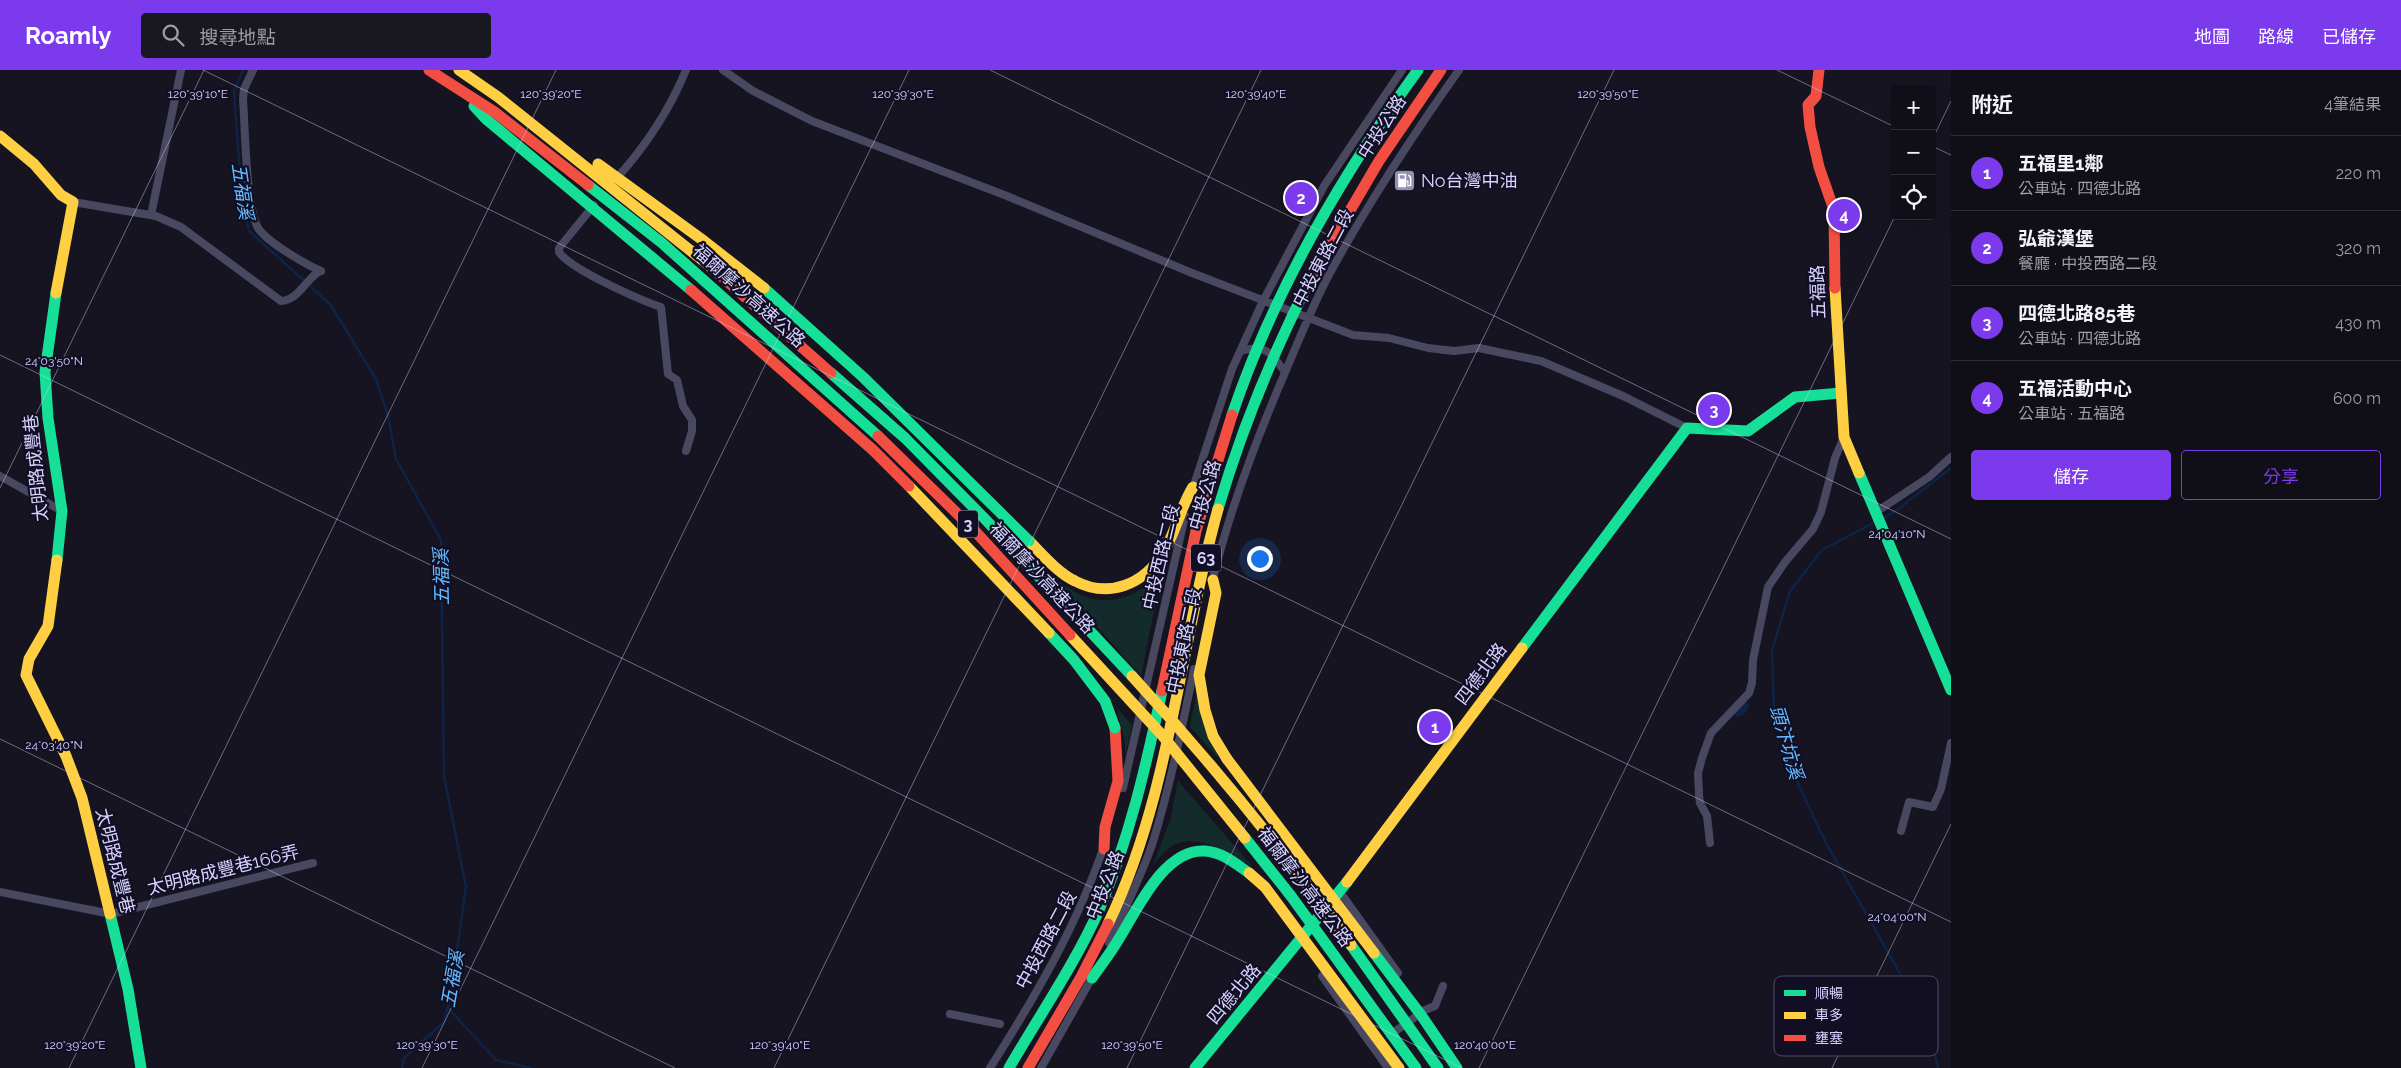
<!DOCTYPE html>
<html lang="zh-TW">
<head>
<meta charset="utf-8">
<style>
	:root { --surface:#100f18; --page:#191821; --text:#f1f3f6; --muted:#9c9ca2; --line:#302f37; --accent:#7c3aed }
	body { margin:0; font-family:Raleway,"Noto Sans TC",sans-serif; background:var(--page); color:var(--text) }
	.controls { position:absolute; right:15px; top:15px; display:grid; overflow:hidden; border-radius:5px; box-shadow:0 5px 20px #0002 }
	.controls button { width:45px; height:45px; display:grid; place-items:center; padding:0; border:0; border-bottom:1px solid var(--line); background:var(--surface); color:var(--text); font:25px sans-serif }
	.you { position:absolute; left:1259px; top:488px; width:18px; height:18px; margin:-12px; border:4px solid #fff; border-radius:50%; background:#1a73e8; box-shadow:0 0 0 8px #1a73e833 }
	.badge { display:grid; place-items:center; width:32px; height:32px; border-radius:50%; background:var(--accent); color:#fff; font-size:16px; font-weight:700 }
	.pin { position:absolute; translate:-50% -50%; border:2px solid #fff; box-shadow:0 1px 5px #0006 }
	.list { margin:0; padding:0; list-style:none }
	h2 { display:flex; justify-content:space-between; align-items:center; height:65px; margin:0; padding:0 20px; font-size:21px }
	h2 small { font-size:16px; font-weight:400; color:var(--muted) }
	.list li { display:grid; grid-template-columns:32px 1fr auto; gap:15px; align-items:center; box-sizing:border-box; height:75px; padding:0 20px; border-top:1px solid var(--line) }
	.list b { display:block; font-size:19px; white-space:nowrap }
	.list p { margin:0; font-size:16px; white-space:nowrap; color:var(--muted) }
	.list em { font-size:16px; font-style:normal; color:var(--muted) }
	.actions { display:flex; gap:10px; padding:15px 20px }
	.actions a { flex:1; padding:11px 0; border:1px solid var(--accent); border-radius:5px; text-align:center; font-size:18px; color:var(--accent) }
	.actions .main { background:var(--accent); color:#fff }
	.icon { flex:none; width:28px; height:28px; fill:none; stroke:currentColor; stroke-width:2; stroke-linecap:round; stroke-linejoin:round }
	.map { position:relative; flex:none; width:1951px; height:998px; overflow:hidden }
	header { display:flex; align-items:center; gap:30px; box-sizing:border-box; height:70px; padding:0 25px; background:var(--accent); color:#fff }
	header strong { font-size:24px }
	nav { display:flex; gap:28px; margin-inline-start:auto; font-size:18px }
	.search { width:350px; height:45px; background:var(--page); display:flex; align-items:center; gap:12px; box-sizing:border-box; padding:0 18px; border-radius:5px; color:var(--muted); font-size:19px }
	main { display:flex }
	aside { flex:1; background:var(--surface) }
	.map>svg:first-child { display:block }
	.green { fill:#132b2b }
	.water { fill:#0e2447 }
	.lines { fill:none; stroke-linecap:round; stroke-linejoin:round }
	.stream { stroke:#0e2447; stroke-width:2.5 }
	.street { stroke:#494861; stroke-width:8 }
	.fast { stroke:#16e098; stroke-width:11 }
	.slow { stroke:#ffcf43; stroke-width:11 }
	.jam { stroke:#f24e42; stroke-width:11 }
	.fast-bridge { stroke:#16e098; stroke-width:11 }
	.slow-bridge { stroke:#ffcf43; stroke-width:11 }
	.jam-bridge { stroke:#f24e42; stroke-width:11 }
	.ticks { fill:none; stroke:#d6d3ff; stroke-width:1; stroke-opacity:0.45 }
	.labels { text-anchor:middle; stroke-width:4.5; stroke-linejoin:round; paint-order:stroke }
	.shield { fill:#120f25; stroke:#9b98be; stroke-width:1 }
	.shield-label { font-size:16px; font-weight:bold; fill:#d6d3ff }
	.street-label { font-size:18px; fill:#d6d3ff; stroke:#120f25 }
	.poi-label { font-size:18px; fill:#d6d3ff; stroke:#120f25; text-anchor:start }
	.water-label { font-size:19px; font-style:italic; fill:#61bbff; stroke:#120f25 }
	.key { fill:#120f25; stroke:#4d4a66; stroke-width:1 }
	.key-label { font-size:14px; fill:#d6d3ff }
	.ticks-label { font-size:12px; text-anchor:middle; fill:#d6d3ff; stroke:#120f25; stroke-width:4.5; stroke-linejoin:round; paint-order:stroke }
</style>
</head>
<body>
<header>
<strong>Roamly</strong>
<div class="search"><svg class="icon" aria-label="search" viewBox="0 0 24 24"><circle cx="10" cy="10" r="6"/><path d="M15 15l6 6"/></svg>搜尋地點</div>
<nav><a>地圖</a><a>路線</a><a>已儲存</a></nav>
</header>
<main>
<div class="map">
<svg width="1951" height="998" viewBox="0 0 1951 998">
	<rect width="100%" height="100%" fill="#161420"/>
	<path class="green" d="M1162,500l-21,106 -87,-98c9,6 19,14 30,18 28,12 61,-3 78,-26z
		M1196,625l23,64 -29,-32z
		M1117,638l15,17 -7,32v-13z
		M1178,711l74,85c-22,-11 -54,-35 -80,-20 -7,4 -14,13 -19,19l17,-44z"/>
	<path class="water" d="M1745,630l4,5c-2,7 -5,11 -13,12l-4,-5z"/>
	<g class="lines">
		<path class="stream" d="M243,0l-9,22 8,111 7,28 81,73 46,75 12,37 8,43 45,81 3,236 22,111 -15,107 -7,28 -40,36 -2,10
			M1882,449l15,-9 54,-42
			M1877,451l-55,29 -32,41 -18,59 2,63 25,73 26,55 83,147 25,57 5,23
			M448,938l48,52 34,8"/>
		<path class="street" d="M723,0l30,21 59,30 195,75 185,77 161,62 36,3 39,10 26,3 25,-3 62,13 82,35 64,32
			M616,109c28,-31 54,-70 70,-109
			M73,132l83,14 25,11 100,74c18,0 28,-27 40,-30 -16,-7 -54,-29 -63,-43 -12,-20 -13,-103 -15,-129l1,-10 9,-19
			M594,135l-35,43v4c11,17 81,48 102,55l7,67 9,6 6,26 9,14v11l-6,20
			M151,145l30,-145
			M1241,281c24,-8 31,3 44,21
			M0,406l62,35
			M1193,418l39,-119 31,-68 61,-115 78,-116
			M1876,442l53,-35 22,-20
			M1212,512c18,-74 45,-145 75,-214 14,-33 27,-66 44,-97 38,-69 82,-136 128,-201
			M1123,718l62,-272
			M1901,761l8,-29 24,5 8,-18 10,-46
			M1710,773l-3,-27 -7,-13 -1,-8 -1,-22 4,-15 9,-25 38,-40 3,-10 1,-23 15,-73 17,-25 28,-33 8,-17 14,-54 9,-21
			M0,822l111,22 202,-51
			M1340,822l58,81
			M1109,873c15,-32 31,-64 43,-98 18,-58 30,-117 42,-176
			M1322,906l66,92
			M950,944l50,10
			M1390,965l35,-25 10,-4 8,-20
			M990,998c45,-71 87,-142 114,-222
			M1041,998l52,-92"/>
		<path class="fast" d="M56,223l-11,79 3,46 14,93 -5,49
			M1859,403l92,217
			M1522,578l165,-220 61,3 47,-34 46,-4
			M110,844l18,75 13,79
			M1092,908c10,-14 20,-27 28,-41 18,-29 45,-89 85,-86 17,1 31,13 44,22
			M1195,998l152,-186"/>
		<path class="slow" d="M0,66l34,28 27,31 12,7 -17,91
			M1835,218l9,149 15,36
			M1029,471c14,14 28,31 46,40 34,18 69,3 88,-28 13,-21 17,-45 30,-66
			M57,490l-9,66 -19,33 -3,16 40,81 16,42 28,116
			M1213,510l3,13 -17,82 6,35 8,26 14,23
			M1347,812l175,-234"/>
		<path class="jam" d="M1819,0l-3,26 -8,9 2,22 9,40 15,43 1,78
			M1104,779l1,-22 13,-46 -3,-53"/>
		<path class="fast-bridge" d="M474,36l12,13 205,171
			M588,115l74,58 216,193
			M764,218l99,89 166,164
			M831,303l74,65 80,81 147,157
			M1232,345c42,-125 109,-239 186,-345
			M1218,439c24,-82 57,-161 96,-237
			M1049,563l25,27 31,41 10,27
			M1245,768l46,58 125,172
			M1351,875l87,123
			M1374,883l47,62 36,53
			M1009,998c29,-50 67,-106 90,-158 30,-70 47,-144 63,-219"/>
		<path class="slow-bridge" d="M459,0l39,27 213,170
			M598,94l106,77 60,47
			M909,416l140,147
			M1070,565l92,100 83,103
			M1132,606c78,85 152,175 219,269
			M1227,689l147,194
			M1249,803l16,14 134,181
			M1108,854c63,-130 71,-277 110,-415"/>
		<path class="jam-bridge" d="M429,0l67,43 92,72
			M711,197l120,106
			M1314,202l65,-111 62,-91
			M691,220l182,160 36,36
			M878,366l96,94 96,105
			M1162,621l34,-160 36,-116
			M1028,998l53,-91 27,-53"/>
	</g>
	<path class="ticks" d="M203,0l1748,852M990,0l961,469M1777,0l118,57M1932,70l19,-39M1932,76l19,9M0,285l1462,713M0,418l204,-418M0,669l675,329M69,998l487,-998M422,998l487,-998M774,998l487,-998M1127,998l487,-998M1479,998l416,-852M1832,998l119,-244"/>
	<defs>
		<symbol id="fuel-square" viewBox="-11 -11 22 22"><rect x="-9" y="-9" width="18" height="18" rx="4" fill="#9390b1" stroke="#120f25"/><path d="M-5.5-6h7V0h2V4h1.3V-2.5L3-4.5l.8-.8L6-3V5H2.5V1h-1V6h-7ZM-4.2-4.7v3.2H.2V-4.7Z" fill="#fff"/></symbol>
	</defs>
	<g fill-rule="evenodd">
		<use href="#fuel-square" x="1392" y="98" width="25" height="25"/>
	</g>
	<g class="labels">
		<g class="shield">
			<rect x="958" y="440.5" width="20" height="27" rx="4"/>
			<rect x="1191" y="474.5" width="30" height="27" rx="4"/>
		</g>
		<g class="shield-label">
			<text x="968" y="460">3</text>
			<text x="1206" y="494">63</text>
		</g>
		<g class="street-label">
			<text transform="translate(1382 57) rotate(-57)" y="6">中投公路</text>
			<text transform="translate(1323 188) rotate(-62)" y="6">中投東路二段</text>
			<text transform="translate(1818 222) rotate(-92)" y="6">五福路</text>
			<text transform="translate(749 226) rotate(42)" y="6">福爾摩沙高速公路</text>
			<text transform="translate(36 398) rotate(-96)" y="6">太明路成豐巷</text>
			<text transform="translate(1205 425) rotate(-74)" y="6">中投公路</text>
			<text transform="translate(1161 487) rotate(-77)" y="6">中投西路二段</text>
			<text transform="translate(1042 508) rotate(47)" y="6">福爾摩沙高速公路</text>
			<text transform="translate(1184 571) rotate(-78)" y="6">中投東路二段</text>
			<text transform="translate(1481 604) rotate(-53)" y="6">四德北路</text>
			<text transform="translate(115 791) rotate(76)" y="6">太明路成豐巷</text>
			<text transform="translate(223 800) rotate(-14)" y="6">太明路成豐巷166弄</text>
			<text transform="translate(1105 815) rotate(-68)" y="6">中投公路</text>
			<text transform="translate(1305 817) rotate(53)" y="6">福爾摩沙高速公路</text>
			<text transform="translate(1046 870) rotate(-62)" y="6">中投西路二段</text>
			<text transform="translate(1234 924) rotate(-50)" y="6">四德北路</text>
		</g>
		<g class="poi-label">
			<text x="1421" y="117">No台灣中油</text>
		</g>
		<g class="water-label">
			<text transform="translate(243 121) rotate(82)" y="7">五福溪</text>
			<text transform="translate(441 507) rotate(-91)" y="7">五福溪</text>
			<text transform="translate(1787 672) rotate(74)" y="7">頭汴坑溪</text>
			<text transform="translate(452 909) rotate(-80)" y="7">五福溪</text>
		</g>
	</g>
	<rect x="1774" y="906" width="164" height="80" rx="8" class="key"/>
	<rect x="1784" y="920" width="22" height="6" fill="#16e098"/>
	<rect x="1784" y="942" width="22" height="7" fill="#ffcf43"/>
	<rect x="1784" y="965" width="22" height="6" fill="#f24e42"/>
	<g class="key-label">
		<text x="1815" y="928">順暢</text>
		<text x="1815" y="950">車多</text>
		<text x="1815" y="973">壅塞</text>
	</g>
	<g class="ticks-label">
		<text x="198" y="28">120°39'10"E</text>
		<text x="551" y="28">120°39'20"E</text>
		<text x="903" y="28">120°39'30"E</text>
		<text x="1256" y="28">120°39'40"E</text>
		<text x="1608" y="28">120°39'50"E</text>
		<text x="54" y="295">24°03'50"N</text>
		<text x="1897" y="468">24°04'10"N</text>
		<text x="54" y="679">24°03'40"N</text>
		<text x="1897" y="851">24°04'00"N</text>
		<text x="75" y="979">120°39'20"E</text>
		<text x="427" y="979">120°39'30"E</text>
		<text x="780" y="979">120°39'40"E</text>
		<text x="1132" y="979">120°39'50"E</text>
		<text x="1485" y="979">120°40'00"E</text>
	</g>
</svg>
<div class="controls">
<button>+</button>
<button>−</button>
<button><svg class="icon" aria-label="locate" viewBox="0 0 24 24"><circle cx="12" cy="12" r="6"/><path d="M12 2v4M12 18v4M2 12h4M18 12h4"/></svg></button>
</div>
<div class="you"></div>
<div class="pin badge" style="left:1435px;top:657px">1</div>
<div class="pin badge" style="left:1301px;top:128px">2</div>
<div class="pin badge" style="left:1714px;top:340px">3</div>
<div class="pin badge" style="left:1844px;top:145px">4</div>
</div>
<aside>
<h2>附近<small>4筆結果</small></h2>
<ul class="list">
<li><span class="badge">1</span><div><b>五福里1鄰</b><p>公車站 · 四德北路</p></div><em>220 m</em></li>
<li><span class="badge">2</span><div><b>弘爺漢堡</b><p>餐廳 · 中投西路二段</p></div><em>320 m</em></li>
<li><span class="badge">3</span><div><b>四德北路85巷</b><p>公車站 · 四德北路</p></div><em>430 m</em></li>
<li><span class="badge">4</span><div><b>五福活動中心</b><p>公車站 · 五福路</p></div><em>600 m</em></li>
</ul>
<div class="actions"><a class="main">儲存</a><a>分享</a></div>
</aside>
</main>
</body>
</html>
